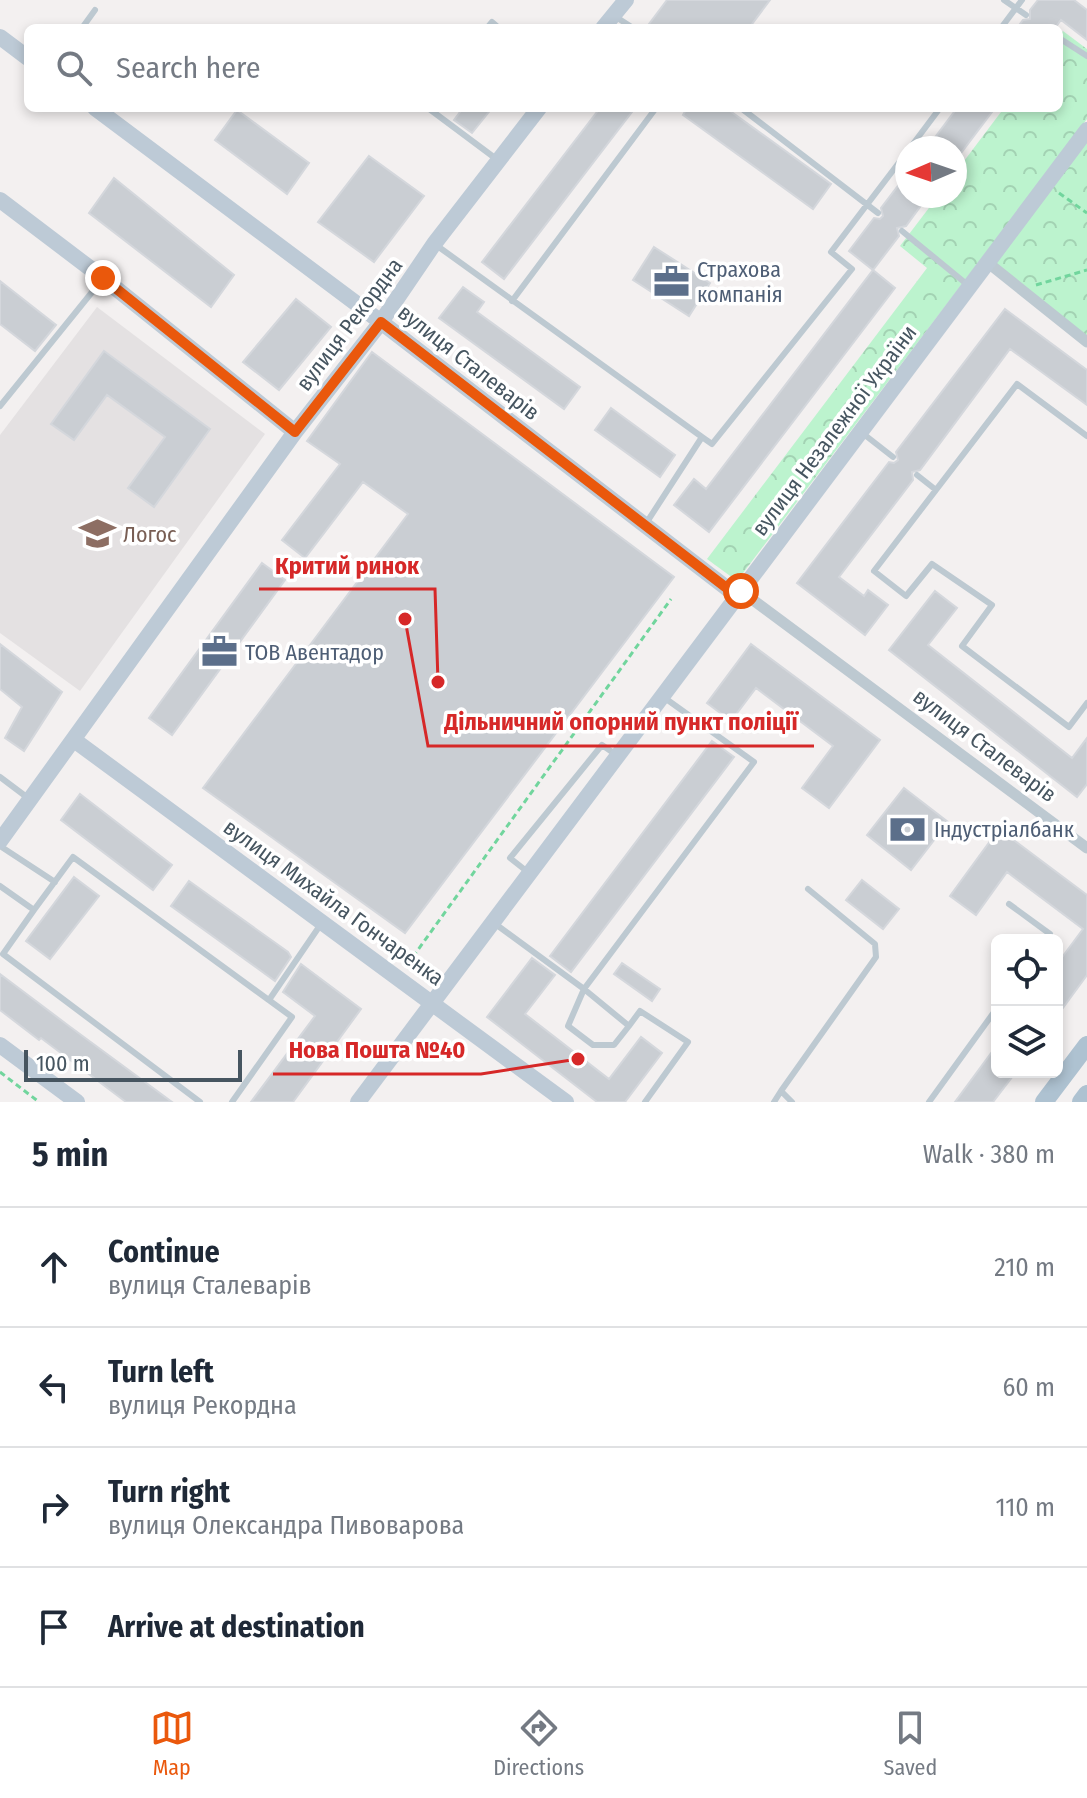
<!DOCTYPE html>
<html lang="en">
<head>
<meta charset="utf-8">
<style>
	:root { --surface:#fff; --page:#f2f2f3; --text:#1f2937; --muted:#747a83; --line:#e0e1e3; --accent:#ea580c }
	body { margin:0; font-family:"Fira Sans Condensed",sans-serif; background:var(--page); color:var(--text) }
	.controls { position:absolute; right:24px; bottom:24px; display:grid; overflow:hidden; border-radius:12px; box-shadow:0 4px 12px #0003 }
	.controls button { width:72px; height:72px; display:grid; place-items:center; padding:0; border:0; border-bottom:2px solid var(--line); background:var(--surface); color:var(--text); font:40px sans-serif }
	.compass { position:absolute; left:895px; top:136px; width:72px; height:72px; border-radius:50%; background:var(--surface); box-shadow:0 4px 12px #0003; rotate:268deg }
	.scale { position:absolute; left:24px; bottom:20px; width:218px; box-sizing:border-box; padding-left:8px; border:4px solid #465560; border-top:0; font-size:22px; line-height:28px; white-space:nowrap; color:#465560; -webkit-text-stroke:6px #fff; paint-order:stroke }
	.stop { position:absolute; width:24px; height:24px; margin:-18px; border:6px solid #ea580c; border-radius:50%; background:#fff }
	.stop.end { background:#ea580c; border-color:#fff; box-shadow:0 2px 8px #0008 }
	.list { margin:0; padding:0; list-style:none }
	h2 { display:flex; justify-content:space-between; align-items:center; height:104px; margin:0; padding:0 32px; font-size:34px }
	h2 small { font-size:26px; font-weight:400; color:var(--muted) }
	.list li { display:grid; grid-template-columns:52px 1fr auto; gap:24px; align-items:center; box-sizing:border-box; height:120px; padding:0 32px; border-top:2px solid var(--line) }
	.list b { display:block; font-size:30px; white-space:nowrap }
	.list p { margin:0; font-size:26px; white-space:nowrap; color:var(--muted) }
	.list em { font-size:26px; font-style:normal; color:var(--muted) }
	.icon { flex:none; width:44px; height:44px; fill:none; stroke:currentColor; stroke-width:2; stroke-linecap:round; stroke-linejoin:round }
	.map { position:relative; flex:none; width:1087px; height:1102px; overflow:hidden }
	.search { position:absolute; background:var(--surface); box-shadow:0 4px 12px #0003; left:24px; right:24px; top:24px; height:88px; display:flex; align-items:center; gap:20px; box-sizing:border-box; padding:0 28px; border-radius:12px; color:var(--muted); font-size:30px }
	.sheet { height:584px; background:var(--surface) }
	nav { display:flex; justify-content:space-around; align-items:center; box-sizing:border-box; height:112px; border-top:2px solid var(--line); background:var(--surface); font-size:22px; color:var(--muted) }
	nav a { display:grid; justify-items:center; gap:4px }
	nav .on { color:var(--accent) }
	.map>svg:first-child { display:block }
	.education { fill:#e4e1e2 }
	.park { fill:url(#park-crowns) }
	.building { fill:#caced3; stroke:#d4d7dc; stroke-width:2 }
	.lines { fill:none; stroke-linecap:round; stroke-linejoin:round }
	.path { stroke:#71d59d; stroke-width:3; stroke-dasharray:6 4; stroke-linecap:butt }
	.lane { stroke:#bdc9d1; stroke-width:6 }
	.street { stroke:#bdc9d1; stroke-width:11 }
	.secondary { stroke:#bdcad6; stroke-width:16 }
	.primary { stroke:#aec2d1; stroke-width:18 }
	.route { stroke:#ea580c; stroke-width:10 }
	.labels { text-anchor:middle; stroke-width:7; stroke-linejoin:round; paint-order:stroke }
	.service-label { font-size:22px; fill:#4e5e75; stroke:#fff; text-anchor:start }
	.street-label { font-size:22px; fill:#465560; stroke:#fff }
	.education-label { font-size:22px; fill:#785e54; stroke:#fff; text-anchor:start }
	.leader { fill:none; stroke:#d62828; stroke-width:3 }
	.callout-dot { fill:#d62828; stroke:#fff; stroke-width:3 }
	.callout-label { font-size:24px; text-anchor:middle; font-weight:bold; fill:#d62828; stroke:#fff; stroke-width:7; stroke-linejoin:round; paint-order:stroke }
</style>
</head>
<body>
<div class="map">
<svg width="1087" height="1102" viewBox="0 0 1087 1102">
	<defs>
		<pattern id="park-crowns" width="20" height="18" patternUnits="userSpaceOnUse" patternTransform="scale(2)"><rect width="20" height="18" fill="#bcf3ce"/><path d="M2 6a3 3 0 1 1 6 0M12 15a3 3 0 1 1 6 0" fill="none" stroke="#a3d2b3"/></pattern>
	</defs>
	<rect width="100%" height="100%" fill="#f3f0f0"/>
	<path class="education" d="M97,307l168,127 -185,257 -80,-58v-198z"/>
	<path class="park" d="M1063,31l24,18v70l-350,462 -30,-22 220,-291 -27,-22 38,-50h17v-23l49,-65h55v-72z
		M1087,129v213l-100,-80z"/>
	<path class="building" d="M667,0h103l-21,28h-103z
		M1038,0h36l13,10v30l-26,-20 -6,8h-38l6,-8 7,-1v-9z
		M463,108h29l-20,25 -18,-13z
		M600,108h35l-131,171 -22,-17z
		M687,108h39l105,76 -18,25 -130,-94z
		M957,108h38l-40,53v-13h-28z
		M237,110l72,53 -22,31 -72,-54z
		M369,156l55,40 -50,66 -56,-40z
		M907,174v22h21l-22,30 -9,2 2,8 -26,34 -24,-19 25,-33 6,1 3,-3 -2,-8z
		M114,178l120,97 -23,32 -122,-94z
		M654,247l56,36 -21,33 -56,-36z
		M873,270l22,18 -186,244 -35,-27 20,-26 12,10z
		M0,281l56,44 -21,26 -35,-27z
		M463,287l21,15 -7,10 103,75 -16,22 -125,-91z
		M296,299l35,28 -52,63 -36,-28z
		M1005,309l82,61v35l-77,-56 -90,121 -8,2 1,8 -74,97 25,19 4,-6 20,15 -23,30 -68,-52 92,-121 5,1 4,-3 -2,-8z
		M104,351l106,78 -56,78 -26,-19 37,-51 -58,-42 -33,45 -23,-16z
		M372,352l302,225 -269,356 -202,-145 205,-274 -45,-32 -58,76 -23,-18 58,-76 -33,-23z
		M611,408l64,47 -15,22 -65,-47z
		M262,563l23,17 -113,155 -23,-17z
		M935,591l22,17 -29,37 144,113 15,-20v46l-10,13 -188,-147z
		M0,644l62,48 -38,59 -19,-13 17,-31 -22,-18z
		M751,644l129,96 -51,68 -27,-20 31,-42 -77,-58 -25,33 -24,-18z
		M712,741l22,16 -163,215 -21,-16z
		M904,788l44,34 -37,48 -44,-35z
		M80,794l92,71 -19,25 -92,-70z
		M999,829l88,66v80l-30,41v-52l26,-35 -76,-57 -31,43 -26,-19z
		M74,877l25,19 -49,63 -24,-18z
		M862,880l37,29 -16,20 -37,-29z
		M189,881l99,71 3,5 -16,24 -104,-75z
		M532,958l23,17 -30,39 84,65 32,-42 21,16 -37,49h-28l-110,-85z
		M622,963l38,26 -8,12 -38,-27z
		M301,964l60,45 -68,93h-42l64,-86 -32,-24z
		M0,974l69,52 103,76h-46l-85,-64 -2,2 -39,-30z
		M997,1045v27h19l-23,30h-38z"/>
	<g class="lines">
		<path class="path" d="M1059,193l28,20
			M1036,285l51,-15
			M407,965l264,-366
			M0,1072l39,30"/>
		<path class="lane" d="M1004,0l22,15
			M616,17l17,11
			M82,28l13,-18
			M487,28l5,-6 7,6
			M1001,28l21,-28
			M1059,38l28,18
			M428,108l71,53
			M741,108l137,105
			M910,148l30,-40
			M902,231l67,55
			M436,245l266,192
			M512,301l144,-193
			M0,406l101,-125
			M861,432l32,25
			M1087,436l-70,-52 -143,187 32,25 26,-32 60,41 -30,41 107,81 18,-24
			M917,475l19,15
			M645,525l57,-88 10,7 140,-175 -21,-17 76,-100
			M0,777l28,21
			M0,846l55,36
			M529,873l-19,-15 92,-113 13,9
			M0,886l34,24 -31,44 197,148
			M1009,904l41,30 -4,6
			M34,910l39,-53 219,160 -60,85
			M494,923l90,66 170,-227 -92,-66
			M584,989l45,37 -15,19h-21l-25,-19z
			M269,1000l52,-76
			M629,1026l11,-15 48,31 -43,60
			M781,1091l95,-134 -1,-13 -67,-55
			M774,1102l7,-11 11,11
			M929,1102l68,-94"/>
		<path class="street" d="M987,262l100,80
			M741,591l346,257"/>
		<path class="secondary" d="M603,28l23,-28
			M0,37l28,21
			M95,108l286,214 356,274
			M0,200l103,78 192,154
			M74,740l492,362
			M0,841l295,-409 86,-110 53,-78 105,-136
			M0,1045l77,57
			M358,1102l729,-972"/>
		<path class="primary" d="M1044,1102l43,-57
			M1081,1102l6,-8"/>
	</g>
	<g class="lines">
		<path class="route" d="M103,278l192,154 86,-110 356,274 4,-5"/>
	</g>
	<defs>
		<symbol id="office-bare" viewBox="-9 -9 18 18"><path d="M-6-3h4V-5.5h4V-3h4V5H-6ZM-1-4.5V-3h2v-1.5ZM-6 0V1H6V0Z" fill="#5c6f8a" stroke="#fff" stroke-width="2.5" paint-order="stroke"/></symbol>
		<symbol id="school-bare" viewBox="-9 -9 18 18"><path d="M0-5L7-2L0 1L-7-2ZM-4 1L0 2.5L4 1V4Q0 6-4 4Z" fill="#8d6e63" stroke="#fff" stroke-width="2.5" paint-order="stroke"/></symbol>
		<symbol id="bank-bare" viewBox="-9 -9 18 18"><path d="M-6-4H6V4H-6ZM0-2.3a2.3 2.3 0 1 0 0 4.6a2.3 2.3 0 1 0 0-4.6Z" fill="#5c6f8a" stroke="#fff" stroke-width="2.5" paint-order="stroke"/></symbol>
	</defs>
	<g fill-rule="evenodd">
		<use href="#office-bare" x="646" y="256" width="51" height="51"/>
		<use href="#school-bare" x="72" y="508" width="51" height="51"/>
		<use href="#office-bare" x="194" y="626" width="51" height="51"/>
		<use href="#bank-bare" x="882" y="804" width="51" height="51"/>
	</g>
	<g class="labels">
		<g class="service-label">
			<text x="697" y="277">Страхова<tspan x="697" dy="25">компанія</tspan></text>
			<text x="245" y="660">ТОВ Авентадор</text>
			<text x="934" y="837">Індустріалбанк</text>
		</g>
		<g class="street-label">
			<text transform="translate(349 324) rotate(-53)" y="8">вулиця Рекордна</text>
			<text transform="translate(469 362) rotate(38)" y="8">вулиця Сталеварів</text>
			<text transform="translate(834 430) rotate(-53)" y="8">вулиця Незалежної України</text>
			<text transform="translate(985 745) rotate(37)" y="8">вулиця Сталеварів</text>
			<text transform="translate(334 902) rotate(36)" y="8">вулиця Михайла Гончаренка</text>
		</g>
		<g class="education-label">
			<text x="123" y="542">Логос</text>
		</g>
	</g>
	<path class="leader" d="M438 682L435 589H259M405 619L428 746H814M578 1059L481 1074H273"/>
	<g class="callout-dot">
		<circle cx="438" cy="682" r="8"/>
		<circle cx="405" cy="619" r="8"/>
		<circle cx="578" cy="1059" r="8"/>
	</g>
	<g class="callout-label">
		<text x="347" y="574">Критий ринок</text>
		<text x="621" y="730">Дільничний опорний пункт поліції</text>
		<text x="377" y="1058">Нова Пошта №40</text>
	</g>
</svg>
<div class="controls">
<button><svg class="icon" aria-label="locate" viewBox="0 0 24 24"><circle cx="12" cy="12" r="6"/><path d="M12 2v4M12 18v4M2 12h4M18 12h4"/></svg></button>
<button><svg class="icon" aria-label="layers" viewBox="0 0 24 24"><path d="M12 4l9 5-9 5-9-5zM3 14l9 5 9-5"/></svg></button>
</div>
<svg class="compass" viewBox="-18 -18 36 36"><path d="M0-13l5 13h-10z" fill="#e53935"/><path d="M0 13l5-13h-10z" fill="#747a83"/></svg>
<div class="scale">100 m</div>
<div class="stop" style="left:741px;top:591px"></div>
<div class="stop end" style="left:103px;top:278px"></div>
<div class="search"><svg class="icon" aria-label="search" viewBox="0 0 24 24"><circle cx="10" cy="10" r="6"/><path d="M15 15l6 6"/></svg>Search here</div>
</div>
<section class="sheet">
<h2>5 min<small>Walk · 380 m</small></h2>
<ul class="list">
<li><svg class="icon" aria-label="ahead" viewBox="0 0 24 24"><path d="M12 20V5M6 11l6-6 6 6"/></svg><div><b>Continue</b><p>вулиця Сталеварів</p></div><em>210 m</em></li>
<li><svg class="icon" aria-label="left" viewBox="0 0 24 24"><path d="M17 20v-9H6M10 6l-5 5 5 5"/></svg><div><b>Turn left</b><p>вулиця Рекордна</p></div><em>60 m</em></li>
<li><svg class="icon" aria-label="right" viewBox="0 0 24 24"><path d="M7 20v-9h11M14 6l5 5-5 5"/></svg><div><b>Turn right</b><p>вулиця Олександра Пивоварова</p></div><em>110 m</em></li>
<li><svg class="icon" aria-label="arrive" viewBox="0 0 24 24"><path d="M6 21V4h12l-3 4 3 4H6"/></svg><div><b>Arrive at destination</b></div></li>
</ul>
</section>
<nav>
<a class="on"><svg class="icon" aria-label="map" viewBox="0 0 24 24"><path d="M3 6l6-2 6 2 6-2v14l-6 2-6-2-6 2zM9 4v14M15 6v14"/></svg>Map</a>
<a><svg class="icon" aria-label="directions" viewBox="0 0 24 24"><path d="M12 3l9 9-9 9-9-9zM9 14v-3h6M13 9l2 2-2 2"/></svg>Directions</a>
<a><svg class="icon" aria-label="saved" viewBox="0 0 24 24"><path d="M7 4h10v16l-5-4-5 4z"/></svg>Saved</a>
</nav>
</body>
</html>
